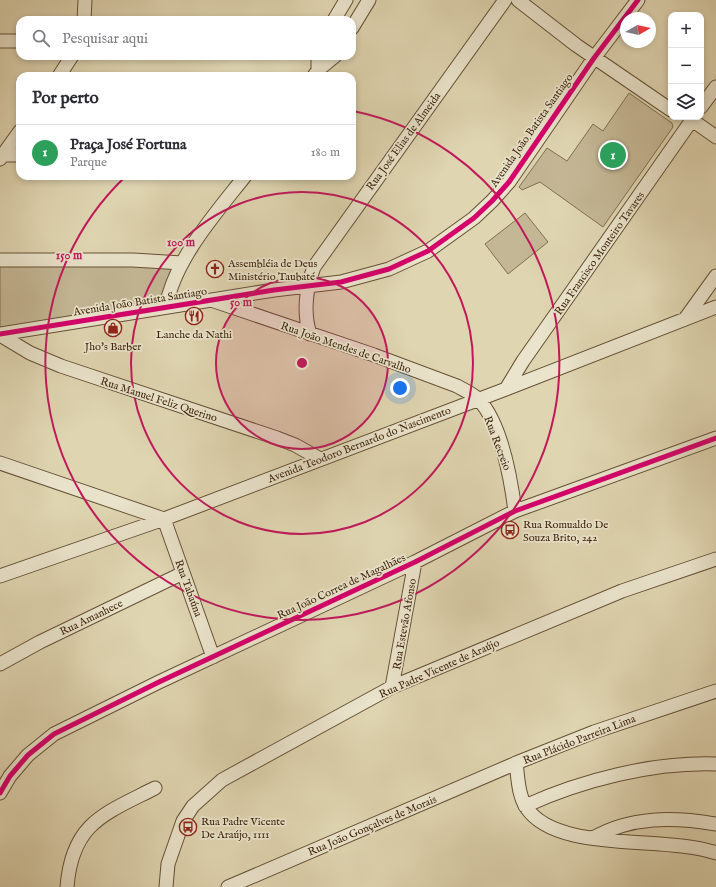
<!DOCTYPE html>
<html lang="pt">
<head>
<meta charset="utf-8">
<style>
	:root { --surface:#fff; --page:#f2f2f3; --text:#2b2b33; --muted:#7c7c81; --line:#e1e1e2; --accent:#0b8043 }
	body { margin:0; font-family:"IM FELL English",serif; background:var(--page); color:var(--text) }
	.controls { position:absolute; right:12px; top:12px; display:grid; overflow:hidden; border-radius:8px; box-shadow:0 2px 6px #0003 }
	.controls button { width:36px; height:36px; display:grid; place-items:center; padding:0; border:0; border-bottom:1px solid var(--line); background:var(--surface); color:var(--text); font:20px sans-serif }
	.compass { position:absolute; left:620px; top:12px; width:36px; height:36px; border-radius:50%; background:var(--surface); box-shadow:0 2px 6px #0003; rotate:81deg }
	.you { position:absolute; left:400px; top:388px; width:14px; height:14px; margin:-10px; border:3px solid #fff; border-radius:50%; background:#1a73e8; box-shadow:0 0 0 6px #1a73e833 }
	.badge { display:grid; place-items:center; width:26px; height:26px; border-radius:50%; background:var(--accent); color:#fff; font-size:13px; font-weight:700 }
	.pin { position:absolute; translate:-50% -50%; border:2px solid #fff; box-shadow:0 1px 4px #0006 }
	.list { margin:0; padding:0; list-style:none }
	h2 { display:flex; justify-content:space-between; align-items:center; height:52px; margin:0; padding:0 16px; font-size:17px }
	h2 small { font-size:13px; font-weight:400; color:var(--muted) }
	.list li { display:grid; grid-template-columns:26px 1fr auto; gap:12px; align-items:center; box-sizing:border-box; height:56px; padding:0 16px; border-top:1px solid var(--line) }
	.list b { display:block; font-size:15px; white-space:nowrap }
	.list p { margin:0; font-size:13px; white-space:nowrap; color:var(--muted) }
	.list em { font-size:13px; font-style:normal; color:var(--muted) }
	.icon { flex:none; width:22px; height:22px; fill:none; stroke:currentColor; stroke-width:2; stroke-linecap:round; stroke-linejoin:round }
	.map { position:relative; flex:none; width:716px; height:887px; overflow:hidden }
	.search { position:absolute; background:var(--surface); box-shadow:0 2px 6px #0003; left:16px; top:16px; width:340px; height:44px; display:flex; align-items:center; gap:10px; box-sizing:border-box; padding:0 14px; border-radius:12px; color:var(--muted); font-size:15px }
	.panel { position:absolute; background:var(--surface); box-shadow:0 2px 6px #0003; left:16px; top:72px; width:340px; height:108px; border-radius:12px }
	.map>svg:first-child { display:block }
	.green { fill:#c4b795; stroke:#816e51 }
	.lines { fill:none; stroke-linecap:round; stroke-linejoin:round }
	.minor-casing { stroke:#665136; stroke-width:15 }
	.minor { stroke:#eae4cc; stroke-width:13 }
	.cycleway-casing { stroke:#eae4cc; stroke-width:8 }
	.cycleway { stroke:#d6006c; stroke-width:5 }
	.ring { fill:none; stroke:#c2185b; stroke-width:2 }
	.labels { text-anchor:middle; stroke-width:3.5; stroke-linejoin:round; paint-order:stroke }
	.street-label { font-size:11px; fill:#3e250d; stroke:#eae4cc }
	.poi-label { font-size:11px; fill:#3e250d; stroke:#eae4cc; text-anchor:start }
	.centre { fill:#c2185b; stroke:#eae4cc; stroke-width:2 }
	.ring-label { font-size:12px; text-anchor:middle; font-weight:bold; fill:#c2185b; stroke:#eae4cc; stroke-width:3.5; stroke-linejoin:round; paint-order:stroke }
</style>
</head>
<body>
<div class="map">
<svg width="716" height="887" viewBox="0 0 716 887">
	<rect width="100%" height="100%" fill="#dfd5b1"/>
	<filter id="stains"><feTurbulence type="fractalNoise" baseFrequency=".005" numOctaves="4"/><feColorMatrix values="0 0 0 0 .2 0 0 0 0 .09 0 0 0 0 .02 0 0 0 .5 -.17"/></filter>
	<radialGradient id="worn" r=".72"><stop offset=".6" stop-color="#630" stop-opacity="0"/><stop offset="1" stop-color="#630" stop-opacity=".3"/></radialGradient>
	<path class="green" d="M629,93l43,30 1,4 -70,100 -63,-45 -18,8 -3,-3 28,-39 20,13 26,-37 10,7z
		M525,213l23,29 -40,32 -23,-30z
		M0,260l181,4 -17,42 -164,26z"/>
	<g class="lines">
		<defs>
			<path id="minor" d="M518,0l58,45 95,65
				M84,20l1,-20
				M334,20l12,-20
				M352,28l17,-28
				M0,41h20
				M318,56v14
				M59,76l13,-20
				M314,76l4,-6 17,-14
				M701,107l15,-20
				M692,120l24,17
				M0,155h20
				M0,159l20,-28
				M0,260h133l49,3
				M214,301l160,54 83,31c7,4 16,8 21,13 23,23 33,81 37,112
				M166,307c8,-47 50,-94 79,-131
				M685,319l31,-43
				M0,334l274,-44 67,-8 48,-13 39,-18 46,-33 18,-17 17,-19 85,-124 44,-58
				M310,334c-7,-21 -4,-46 4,-67l191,-267
				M0,335l30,18 31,13 216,72 18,7 25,14
				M506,389l17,-28 171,-244
				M0,463l164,56 49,138
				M0,576l164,-57 342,-130 210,-82
				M0,664l40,-22 143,-69
				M392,687l23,-125
				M516,763c2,14 2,31 10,44 30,47 141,28 190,46
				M0,793l10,-17 18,-21 26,-21 105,-52 256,-120 100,-51 201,-73
				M525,806c57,-26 128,-44 191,-42
				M593,838c38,-22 81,-21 123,-14
				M67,887c5,-64 37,-73 88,-99
				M166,887l2,-23 15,-43 10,-15 29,-26 170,-93 230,-96 94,-32
				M228,887l293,-126 73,-29 122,-41"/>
		</defs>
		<use href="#minor" class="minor-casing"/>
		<use href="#minor" class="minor"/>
		<defs>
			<path id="cycleway" d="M0,334l274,-44 67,-8 48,-13 39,-18 46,-33 18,-17 17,-19 85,-124 44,-58
				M0,793l10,-17 18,-21 26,-21 105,-52 256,-120 100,-51 201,-73"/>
		</defs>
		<use href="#cycleway" class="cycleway-casing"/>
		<use href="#cycleway" class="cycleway"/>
	</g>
	<circle cx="302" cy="363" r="86" fill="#c2185b" fill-opacity=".12"/>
	<g class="ring">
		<circle cx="302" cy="363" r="86"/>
		<circle cx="302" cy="363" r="171"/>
		<path d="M353 111A257 257 0 1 1 125 177"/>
	</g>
	<defs>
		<symbol id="church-ring" viewBox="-11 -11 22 22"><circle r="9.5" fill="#eae4cc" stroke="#8f2418" stroke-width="1.5"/><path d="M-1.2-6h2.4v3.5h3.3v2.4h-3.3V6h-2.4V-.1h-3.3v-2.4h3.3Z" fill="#8f2418"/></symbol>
		<symbol id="restaurant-ring" viewBox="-11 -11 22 22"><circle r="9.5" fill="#eae4cc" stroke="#8f2418" stroke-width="1.5"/><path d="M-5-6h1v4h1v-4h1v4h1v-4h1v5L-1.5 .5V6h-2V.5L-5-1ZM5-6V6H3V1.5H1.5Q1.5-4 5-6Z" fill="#8f2418"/></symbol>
		<symbol id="shop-ring" viewBox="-11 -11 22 22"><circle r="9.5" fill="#eae4cc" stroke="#8f2418" stroke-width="1.5"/><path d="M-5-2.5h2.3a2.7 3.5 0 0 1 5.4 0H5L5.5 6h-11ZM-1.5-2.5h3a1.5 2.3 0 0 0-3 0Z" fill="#8f2418"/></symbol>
		<symbol id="bus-ring" viewBox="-11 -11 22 22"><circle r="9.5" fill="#eae4cc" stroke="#8f2418" stroke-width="1.5"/><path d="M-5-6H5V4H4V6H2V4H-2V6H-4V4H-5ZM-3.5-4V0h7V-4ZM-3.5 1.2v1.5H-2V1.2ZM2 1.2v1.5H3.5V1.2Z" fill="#8f2418"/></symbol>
	</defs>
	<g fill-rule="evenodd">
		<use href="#church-ring" x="205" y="259" width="20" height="20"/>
		<use href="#restaurant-ring" x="184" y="306" width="20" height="20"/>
		<use href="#shop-ring" x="103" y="318" width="20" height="20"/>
		<use href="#bus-ring" x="500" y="520" width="20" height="20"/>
		<use href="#bus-ring" x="178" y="817" width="20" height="20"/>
	</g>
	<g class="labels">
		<g class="street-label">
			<text transform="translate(531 130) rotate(-55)" y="4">Avenida João Batista Santiago</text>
			<text transform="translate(403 141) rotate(-54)" y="4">Rua José Elias de Almeida</text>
			<text transform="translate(599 253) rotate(-55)" y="4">Rua Francisco Monteiro Tavares</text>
			<text transform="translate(140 301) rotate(-9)" y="4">Avenida João Batista Santiago</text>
			<text transform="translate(346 347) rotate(19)" y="4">Rua João Mendes de Carvalho</text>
			<text transform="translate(159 399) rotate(18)" y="4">Rua Manuel Feliz Querino</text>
			<text transform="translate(498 443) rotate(69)" y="4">Rua Recreio</text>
			<text transform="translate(359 444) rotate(-21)" y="4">Avenida Teodoro Bernardo do Nascimento</text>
			<text transform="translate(341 586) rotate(-25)" y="4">Rua João Correa de Magalhães</text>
			<text transform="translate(189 588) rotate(70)" y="4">Rua Tabaúna</text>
			<text transform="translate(91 617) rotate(-26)" y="4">Rua Amanhece</text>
			<text transform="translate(404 624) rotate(-80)" y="4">Rua Estevão Afonso</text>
			<text transform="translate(439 668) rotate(-24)" y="4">Rua Padre Vicente de Araújo</text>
			<text transform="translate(579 739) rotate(-21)" y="4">Rua Plácido Parreira Lima</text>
			<text transform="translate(372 825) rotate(-23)" y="4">Rua João Gonçalves de Morais</text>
		</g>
		<g class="poi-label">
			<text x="228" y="267">Assembléia de Deus<tspan x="228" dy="13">Ministério Taubaté</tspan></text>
			<text x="194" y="338" text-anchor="middle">Lanche da Nathi</text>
			<text x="113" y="350" text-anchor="middle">Jho's Barber</text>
			<text x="523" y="528">Rua Romualdo De<tspan x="523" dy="13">Souza Brito, 242</tspan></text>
			<text x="201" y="825">Rua Padre Vicente<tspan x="201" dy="13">De Araújo, 1111</tspan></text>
		</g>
	</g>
	<circle cx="302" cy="363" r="6" class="centre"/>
	<g class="ring-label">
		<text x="181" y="246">100 m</text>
		<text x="69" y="259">150 m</text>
		<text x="241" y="306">50 m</text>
	</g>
	<rect width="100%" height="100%" filter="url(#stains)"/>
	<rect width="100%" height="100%" fill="url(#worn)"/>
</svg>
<div class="controls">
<button>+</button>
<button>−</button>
<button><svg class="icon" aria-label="layers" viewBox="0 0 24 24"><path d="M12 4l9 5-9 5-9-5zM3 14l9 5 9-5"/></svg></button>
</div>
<svg class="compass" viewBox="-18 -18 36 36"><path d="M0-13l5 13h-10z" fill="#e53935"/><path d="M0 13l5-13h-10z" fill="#7c7c81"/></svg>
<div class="you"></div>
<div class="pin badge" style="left:613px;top:155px;background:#2e9e5b">1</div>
<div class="search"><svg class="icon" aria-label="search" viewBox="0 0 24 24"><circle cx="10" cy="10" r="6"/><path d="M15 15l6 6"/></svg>Pesquisar aqui</div>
<section class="panel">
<h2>Por perto<small></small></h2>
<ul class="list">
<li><span class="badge" style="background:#2e9e5b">1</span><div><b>Praça José Fortuna</b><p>Parque</p></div><em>180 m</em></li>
</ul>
</section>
</div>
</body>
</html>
